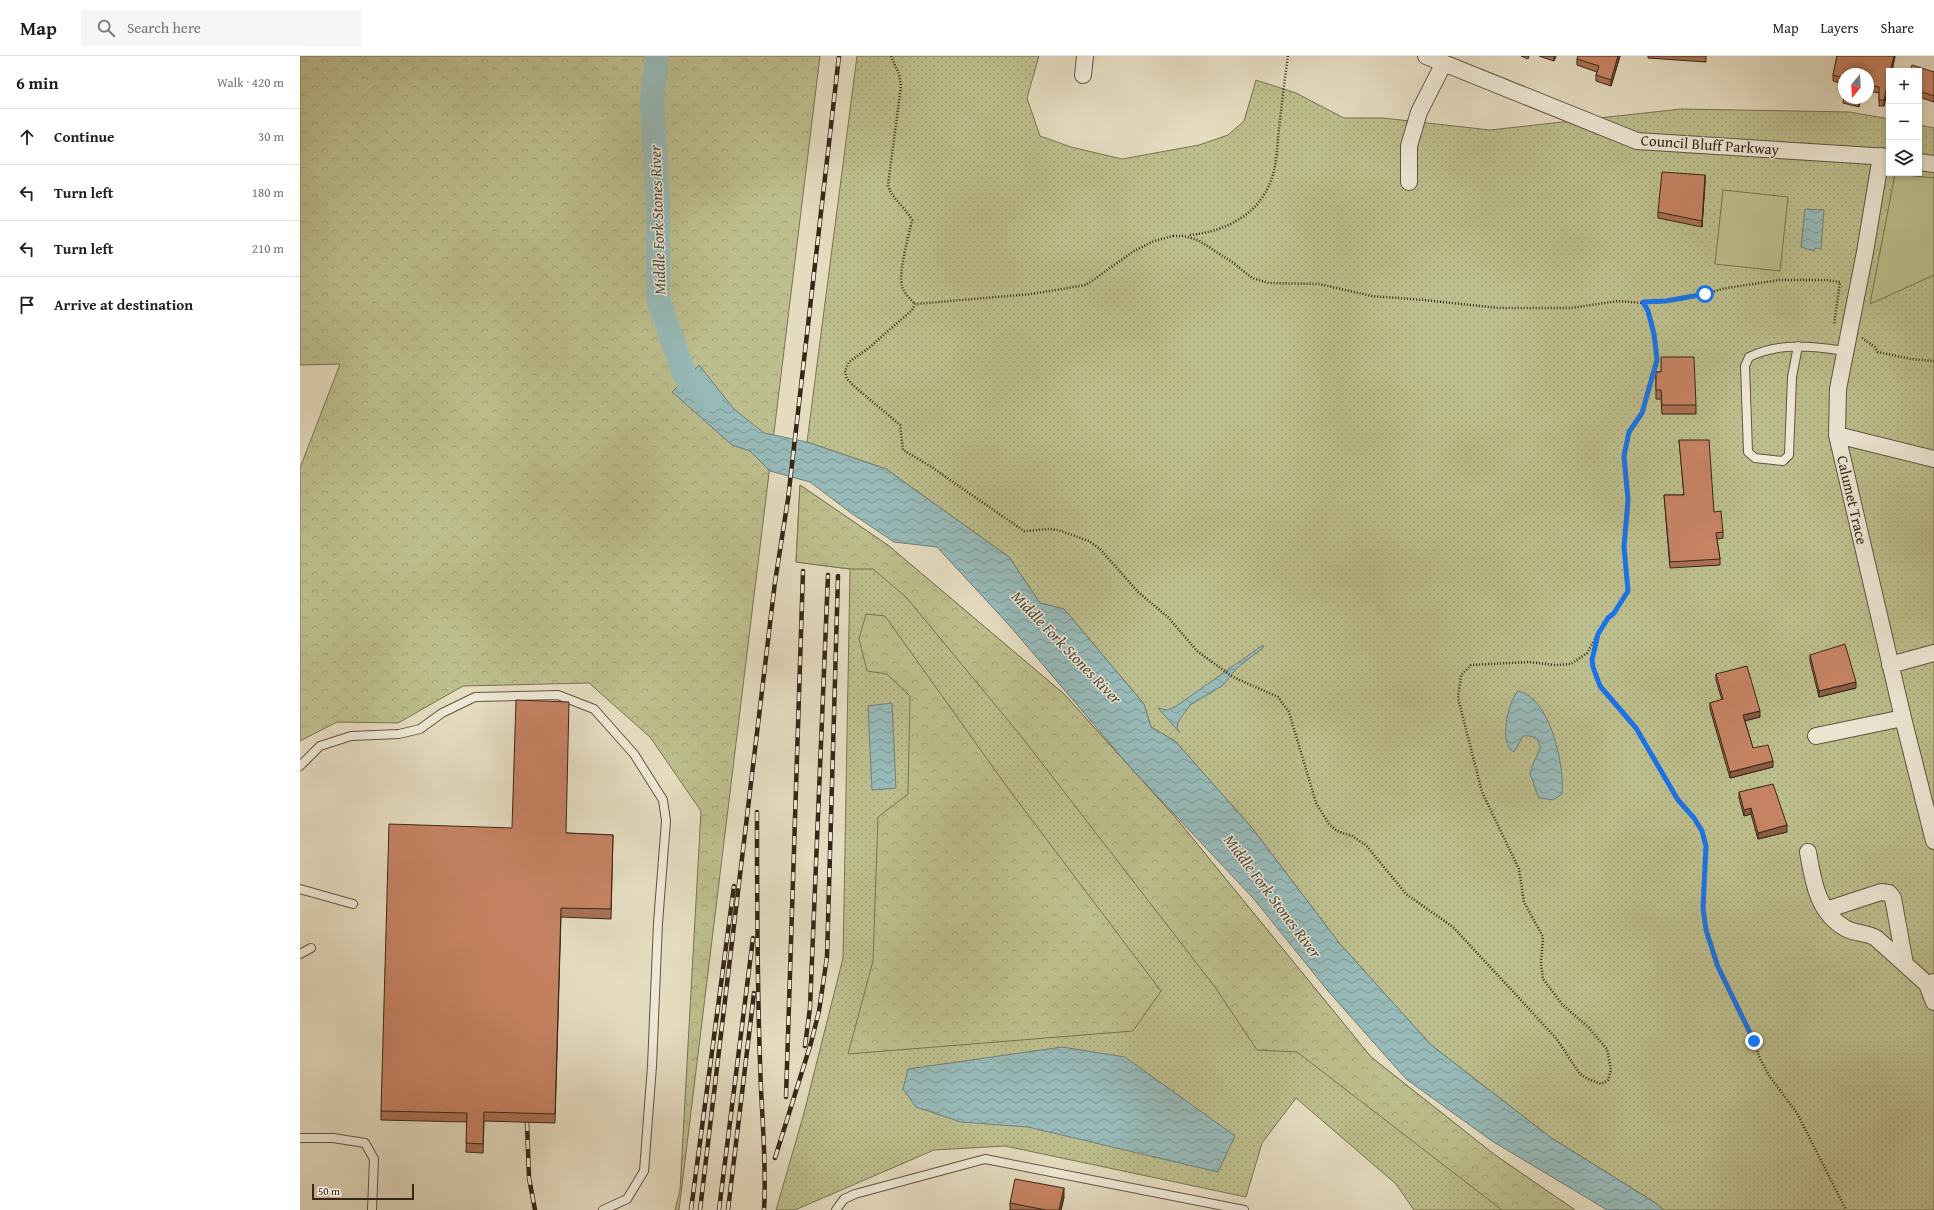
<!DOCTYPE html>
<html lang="en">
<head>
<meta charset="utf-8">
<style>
	:root { --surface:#fff; --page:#f6f6f6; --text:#202124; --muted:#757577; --line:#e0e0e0 }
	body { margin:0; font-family:"Gentium Book Plus",serif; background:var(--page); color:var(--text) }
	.controls { position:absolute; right:12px; top:12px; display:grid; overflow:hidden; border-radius:0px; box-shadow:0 2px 6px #0003 }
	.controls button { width:36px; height:36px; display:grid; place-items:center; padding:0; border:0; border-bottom:1px solid var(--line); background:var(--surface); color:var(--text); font:20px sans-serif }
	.compass { position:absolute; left:1538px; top:12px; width:36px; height:36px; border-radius:50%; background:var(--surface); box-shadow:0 2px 6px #0003; rotate:198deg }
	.scale { position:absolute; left:12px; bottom:10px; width:102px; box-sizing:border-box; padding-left:4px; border:2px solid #372717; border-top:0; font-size:11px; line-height:14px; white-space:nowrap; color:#372717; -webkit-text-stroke:3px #eee8d6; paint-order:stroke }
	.stop { position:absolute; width:12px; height:12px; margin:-9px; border:3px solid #1a73e8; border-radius:50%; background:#fff }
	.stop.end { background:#1a73e8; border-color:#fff; box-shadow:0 1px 4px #0008 }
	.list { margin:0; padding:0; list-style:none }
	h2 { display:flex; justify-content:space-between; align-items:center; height:52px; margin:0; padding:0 16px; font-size:17px }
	h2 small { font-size:13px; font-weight:400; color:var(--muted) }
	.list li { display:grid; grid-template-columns:26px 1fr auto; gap:12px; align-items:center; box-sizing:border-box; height:56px; padding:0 16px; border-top:1px solid var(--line) }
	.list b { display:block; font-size:15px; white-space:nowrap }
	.list em { font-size:13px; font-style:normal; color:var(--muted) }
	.icon { flex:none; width:22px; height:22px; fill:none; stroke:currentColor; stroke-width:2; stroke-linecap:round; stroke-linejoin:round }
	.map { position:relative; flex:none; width:1634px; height:1154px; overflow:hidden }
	header { display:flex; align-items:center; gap:24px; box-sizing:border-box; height:56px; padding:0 20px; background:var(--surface); border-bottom:1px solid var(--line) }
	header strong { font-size:19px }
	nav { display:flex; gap:22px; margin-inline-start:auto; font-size:14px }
	.search { width:280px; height:36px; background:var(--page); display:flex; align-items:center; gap:10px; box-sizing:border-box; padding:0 14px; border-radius:0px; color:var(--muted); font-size:15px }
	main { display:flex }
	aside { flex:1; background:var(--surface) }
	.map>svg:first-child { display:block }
	.grass { fill:url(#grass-dots); stroke:#7a7252 }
	.forest { fill:url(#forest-crowns); stroke:#7a7252 }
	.green { fill:#bdbe8d; stroke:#7a7252 }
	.water { fill:url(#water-waves); stroke:#717f78 }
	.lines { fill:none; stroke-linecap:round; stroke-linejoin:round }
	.river { stroke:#97bab9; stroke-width:24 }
	.lane-casing { stroke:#625441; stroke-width:10 }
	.street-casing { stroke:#625441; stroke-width:18 }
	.path { stroke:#372717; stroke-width:2.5; stroke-dasharray:1 2; stroke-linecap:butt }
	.lane { stroke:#eee8d6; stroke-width:8 }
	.street { stroke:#eee8d6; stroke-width:16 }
	.rail-casing { stroke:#372717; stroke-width:4.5 }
	.rail { stroke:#eee8d6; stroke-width:3; stroke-dasharray:9; stroke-linecap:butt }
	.wall { fill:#aa7155; stroke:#372717 }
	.shaded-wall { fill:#8b5c45; stroke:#372717 }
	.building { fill:#c68363; stroke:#372717 }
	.route { stroke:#1a73e8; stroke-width:5 }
	.labels { text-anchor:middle; stroke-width:3; stroke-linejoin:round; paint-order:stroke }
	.street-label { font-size:15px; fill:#372717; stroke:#eee8d6 }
	.water-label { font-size:16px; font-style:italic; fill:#4f4c40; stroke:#eee8d6 }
</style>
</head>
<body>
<header>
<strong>Map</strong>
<div class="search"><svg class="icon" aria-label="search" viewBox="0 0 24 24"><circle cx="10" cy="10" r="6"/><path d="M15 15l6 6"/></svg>Search here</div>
<nav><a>Map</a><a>Layers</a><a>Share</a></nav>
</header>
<main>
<aside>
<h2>6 min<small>Walk · 420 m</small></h2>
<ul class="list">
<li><svg class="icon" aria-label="ahead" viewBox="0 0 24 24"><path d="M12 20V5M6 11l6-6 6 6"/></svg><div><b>Continue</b></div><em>30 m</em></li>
<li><svg class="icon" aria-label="left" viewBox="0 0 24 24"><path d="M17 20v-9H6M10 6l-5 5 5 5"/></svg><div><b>Turn left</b></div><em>180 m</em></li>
<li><svg class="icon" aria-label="left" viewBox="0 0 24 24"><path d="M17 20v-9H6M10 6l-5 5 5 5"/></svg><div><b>Turn left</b></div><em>210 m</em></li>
<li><svg class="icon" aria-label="arrive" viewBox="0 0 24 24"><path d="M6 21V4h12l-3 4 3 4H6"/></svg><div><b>Arrive at destination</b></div></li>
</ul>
</aside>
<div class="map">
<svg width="1634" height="1154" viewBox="0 0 1634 1154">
	<defs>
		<pattern id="grass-dots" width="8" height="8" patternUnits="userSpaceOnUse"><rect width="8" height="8" fill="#bdbe8d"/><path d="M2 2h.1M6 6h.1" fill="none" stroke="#a3a379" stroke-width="1.8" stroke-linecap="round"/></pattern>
		<pattern id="forest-crowns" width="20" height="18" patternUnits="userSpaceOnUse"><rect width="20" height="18" fill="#bdbe8d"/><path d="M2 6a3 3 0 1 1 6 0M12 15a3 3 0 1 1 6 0" fill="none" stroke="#a3a379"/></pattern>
		<pattern id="water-waves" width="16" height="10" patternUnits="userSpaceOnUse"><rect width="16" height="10" fill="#97bab9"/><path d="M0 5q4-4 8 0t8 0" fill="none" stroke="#7c9795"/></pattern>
	</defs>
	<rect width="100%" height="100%" fill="#e5dcc0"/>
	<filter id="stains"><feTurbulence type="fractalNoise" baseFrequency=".005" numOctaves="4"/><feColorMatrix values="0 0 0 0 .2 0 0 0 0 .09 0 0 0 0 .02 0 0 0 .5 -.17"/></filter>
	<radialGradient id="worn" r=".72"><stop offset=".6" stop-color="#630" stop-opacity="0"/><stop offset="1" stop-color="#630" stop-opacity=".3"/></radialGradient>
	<path class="grass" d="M557,0h182l-12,42 13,38 31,11 51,12 77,-14 29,-10 16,-14 12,-41 40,13 48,25h39l107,12 191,-21 169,3 39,7v54h30v-48l15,3v1082h-270l-10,-8 -104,-65 -119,-92 -91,-101 -88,-116 -77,-87 -24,-14 -7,-23 -80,-95 -24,-6 -31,-46 -123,-88 -79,-27z
		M500,429l89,61 175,148 112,124 195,239 124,98 80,55h-161l-18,-26 -100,-86 -34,45 -16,54 -241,-51 -71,4 -139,60h-19l28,-97 39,-155 7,-389 -54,-7z"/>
	<path class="forest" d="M0,0h520l-141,1154h-4l5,-20 21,-379 -51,-74 -61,-54 -126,3 -65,37 -61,-1 -37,19v-273l40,-104 -40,1z
		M500,429l89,61 175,148 112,124 195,239 124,98 80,55h-73l-205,-158 -40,-2 -42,-63 -194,-251 -115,-139 -33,-28h-23l-54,-7z
		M566,558l19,2 125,175 151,200 -28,40 -285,23 25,-93 5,-144 30,-23 2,-98 -23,-22 -20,-3 -8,-32z"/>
	<path class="green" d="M1595,118l39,4v97l-64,29z
		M1423,134l65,7 -8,74 -65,-7z"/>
	<path class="water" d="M1505,153l19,1 -3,39 -6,-1 -1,3 -13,-4z
		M399,309l35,44 30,24 43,9 79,27 123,88 31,46 24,6 80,95 7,23 24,14 77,87 88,116 91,101 119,92 104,65 10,8h-57l-115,-69 -86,-62 -78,-88 -75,-93 -123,-131 -121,-142 -72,-78 -43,-5 -43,-29 -41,-31 -40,-11 -20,-20 -18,-6 -60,-53z
		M963,589v3l-25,19 -16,19 -32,19 -12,17 -1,6 3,5 -22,-25 9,2 8,-3z
		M1218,635c32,6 47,75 44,103l-9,6 -13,-2c-6,-7 -5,-15 -10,-23l3,-11 7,-15c0,-11 -7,-14 -17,-13l-9,16c-16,-7 -6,-51 4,-61z
		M592,647l4,85 -24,2 -4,-84z
		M762,991l63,10 110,79 -17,36 -190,-45 -67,-5 -45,-15 -13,-18 5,-20z"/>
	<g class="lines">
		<path class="river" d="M357,0l-5,44 6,106v93l27,77 25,24"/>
		<defs>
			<path id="lane" d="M1498,290l-6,31 -3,78 -6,6 -28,-3 -7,-6 -3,-86 4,-9c30,-15 64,-11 96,-6
				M0,710l20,-20 31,-10 48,-2 21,-5 22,-16 33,-16 83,-2 36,14 40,45 29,46 3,21 -8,102 -6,143 -8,105 -17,28 -24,11
				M0,833l53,15
				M0,898l11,-6
				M0,1082h33l32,5 9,16 -2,51
				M536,1154l8,-11 11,-5 130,-35 259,51"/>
			<path id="street" d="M1126,0l211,85 252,16
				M783,19l2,-19
				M1581,100l-16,96 -27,137 -1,46 66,283 31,123
				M1619,106l15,2
				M1109,126v-36l10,-34 25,-49
				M1537,379l97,24
				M1590,609l44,-12
				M1516,680l87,-18
				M1508,796c5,28 9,60 37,76 10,6 21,4 31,10l51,46
				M1526,854l55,-18 8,1 4,5 12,66
				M1634,926l-7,2 7,18"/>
		</defs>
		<use href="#lane" class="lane-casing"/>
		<use href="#street" class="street-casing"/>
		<path class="path" d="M591,0l8,18 2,12 -13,99c4,15 17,21 24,35 -3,15 -14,53 -10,66 2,7 8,13 13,18
			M890,179c33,-3 67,-19 80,-52 6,-14 7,-30 8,-45 3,-27 6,-55 10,-82
			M873,180h11l14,4 34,22 20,16 17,5 50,1 53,12 52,4 75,8h72l47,-7 25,2 5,8 6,23 3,25 -14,54 -14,19 -5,24 4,44 -4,47 4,44 -14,22 -6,5 -10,16 -11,19 -16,11 -16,1 -26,-3 -58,3 -10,10 -3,23 24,94 37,77 5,33 19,35 -2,26 2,16 19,25 26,23 19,22 4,21 -3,10 -7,4 -13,-5 -8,-5 -24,-36 -103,-111 -47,-33 -40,-49 -14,-9 -15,-5 -8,-7 -13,-21 -27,-91 -11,-15 -45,-20 -36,-26 -28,-33 -31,-26 -38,-43 -11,-8 -31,-11 -10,-1 -24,2 -94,-65 -27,-16 -3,-25 -46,-39 -7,-7 -2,-8 4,-9 21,-15 42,-37 3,-6 116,-10 55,-9 48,-34 20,-10z
			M1343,247l39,-4 45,-11 52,-8h47l14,2 -6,43
			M1562,282l13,9 3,5 33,7 23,2
			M1296,582l-4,22 1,7 7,19 36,42 42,72 16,18 8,13 4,15 -3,62 3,22 12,37 36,74 6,18 10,18 27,36 49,97"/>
		<use href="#lane" class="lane"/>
		<use href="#street" class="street"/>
		<defs>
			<path id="rail" d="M457,756c0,83 0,166 3,249 1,50 7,99 4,149
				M505,990l5,-38 18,-433
				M486,1041l17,-526
				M227,1066l2,56 6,32
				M475,1102l36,-115 8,-32 8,-54 11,-381
				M391,1154l43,-324
				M400,1154l75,-628 13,-83 51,-443
				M419,1154l34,-272
				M428,1154l26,-217"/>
		</defs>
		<use href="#rail" class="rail-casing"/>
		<use href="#rail" class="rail"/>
	</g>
	<path class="wall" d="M1221,0h8l-1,3z
		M1239,0h17l-2,5z
		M1320,0l-9,30 -15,-5v-6l1,-3 -20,-7v-6z
		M1348,0h58v6l-58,-4z
		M1537,0h58l-3,15h-3v12l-5,23h-5v-13l-11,-2v-17h-24v10l-11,-3v-6z
		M1619,15l15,1v30l-15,-5z
		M1544,39v3h17l-2,9 -16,-4z
		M1405,126l-3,45 -44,-9v-6z
		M1356,316h5l35,33v9h-34l-1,-15h-5z
		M1379,384l44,92v6l-6,1 3,20v6l-50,3 -6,-73h20z
		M1510,599l46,33 -37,9 -9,-36z
		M1416,618l44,43 -15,4 8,27 20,19 -43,11 -20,-69v-6l12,-3 -6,-20z
		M1439,736l48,40 -29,7 -7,-25 -7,2 -5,-18z
		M266,777l47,2 -2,84 -50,-2 -6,206 -71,-2 -1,32 -17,-1 1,-30 -86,-2v-9z
		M764,1141l-3,13h-51v-7z"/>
	<path class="shaded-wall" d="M1254,0h2l-2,5z
		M1318,0h2l-9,30v-6z
		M1594,0h1l-3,15h-2z
		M1589,21v6l-5,23v-6z
		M1559,42h2l-2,9z
		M1405,119v7l-3,45v-6z
		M1556,626v6l-37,9v-6z
		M1460,655v6l-17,4v-6z
		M1473,705v6l-43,11v-6z
		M1451,752v6l-7,2v-6z
		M1487,769v7l-29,7v-6z
		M764,1132v9l-3,13h-2z"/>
	<path class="building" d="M1278,0h40l-7,24 -15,-5 3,-9 -22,-7z
		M1537,0h57l-4,15h-1v6l-5,23h-5v-13l-11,-2v-11h-24v4l-11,-3z
		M1612,9l22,7v24l-15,-5v-20h-9z
		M1546,42h13v3z
		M1362,116l43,3 -3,46 -44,-9z
		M1361,301h33l2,48h-34l-1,-15h-5v-18h5z
		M1379,384h30l5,72 7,-1 2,21 -7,1 4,26 -50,3 -6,-67h20z
		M1545,588l11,38 -37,9 -9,-36z
		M1447,610l13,45 -17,4 10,33 15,-3 5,16 -43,11 -20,-69 13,-4 -7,-25z
		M216,644l53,2 -3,131 47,2 -2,74 -50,-1 -6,206 -71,-2 -1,32 -17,-1 1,-30 -86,-2 8,-287 123,4z
		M1473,728l14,41 -29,8 -7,-25 -7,2 -5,-18z
		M715,1123l49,9 -5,22h-13l-36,-7z"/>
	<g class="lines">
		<path class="route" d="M1405,238l-39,7 -23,1 5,9 6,23 3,26 -15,53 -13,19 -5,24 4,44 -4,47 4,44 -14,22 -6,5 -10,16 -6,26 1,7 7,19 36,42 42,72 16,18 8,13 4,15 -3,62 3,22 12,37 36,74"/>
	</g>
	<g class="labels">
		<g class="street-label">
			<text transform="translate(1410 89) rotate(4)" y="5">Council Bluff Parkway</text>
			<text transform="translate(1552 444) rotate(77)" y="5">Calumet Trace</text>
		</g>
		<g class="water-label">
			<text transform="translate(357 164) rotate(-92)" y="6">Middle Fork Stones River</text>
			<text transform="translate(767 591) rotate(46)" y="6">Middle Fork Stones River</text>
			<text transform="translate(973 840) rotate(53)" y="6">Middle Fork Stones River</text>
		</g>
	</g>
	<rect width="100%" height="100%" filter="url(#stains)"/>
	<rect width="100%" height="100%" fill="url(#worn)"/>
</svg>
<div class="controls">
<button>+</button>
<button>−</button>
<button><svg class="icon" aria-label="layers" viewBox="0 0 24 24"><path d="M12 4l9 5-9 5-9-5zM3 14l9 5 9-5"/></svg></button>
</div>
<svg class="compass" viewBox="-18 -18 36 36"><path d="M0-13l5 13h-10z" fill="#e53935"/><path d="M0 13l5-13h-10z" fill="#757577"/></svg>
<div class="scale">50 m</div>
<div class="stop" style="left:1405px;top:238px"></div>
<div class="stop end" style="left:1454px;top:985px"></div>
</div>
</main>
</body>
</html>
